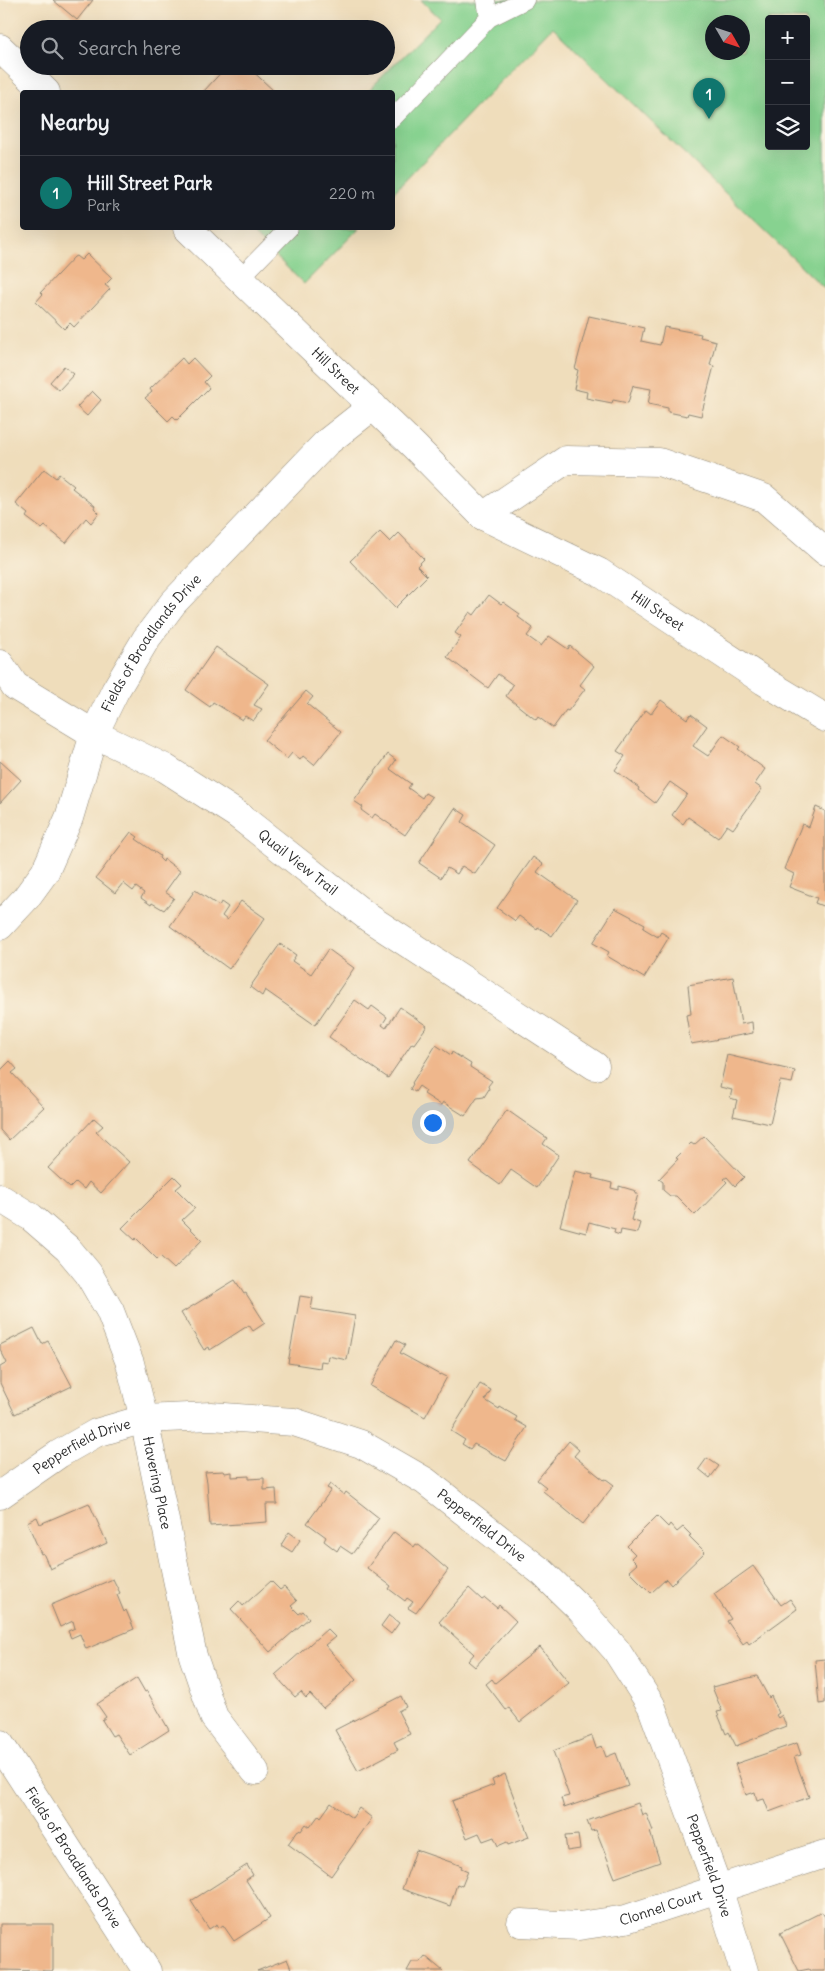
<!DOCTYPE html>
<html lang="en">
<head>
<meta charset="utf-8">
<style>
	:root { --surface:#171b24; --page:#20242c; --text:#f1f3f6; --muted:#9ea1a6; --line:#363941; --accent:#0f766e }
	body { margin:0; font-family:Delius,sans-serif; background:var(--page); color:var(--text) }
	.controls { position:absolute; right:15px; top:15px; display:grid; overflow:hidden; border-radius:5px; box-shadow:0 5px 20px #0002 }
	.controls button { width:45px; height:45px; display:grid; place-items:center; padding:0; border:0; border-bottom:1px solid var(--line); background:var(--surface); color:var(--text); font:25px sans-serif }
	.compass { position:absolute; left:705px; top:15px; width:45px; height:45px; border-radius:50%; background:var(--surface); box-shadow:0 5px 20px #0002; rotate:129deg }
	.you { position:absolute; left:432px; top:1122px; width:18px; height:18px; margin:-12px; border:4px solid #fff; border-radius:50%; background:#1a73e8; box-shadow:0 0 0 8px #1a73e833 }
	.badge { display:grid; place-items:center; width:32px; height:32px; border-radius:50%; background:var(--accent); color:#fff; font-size:16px; font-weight:700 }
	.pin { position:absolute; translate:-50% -41px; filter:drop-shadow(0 1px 2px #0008) }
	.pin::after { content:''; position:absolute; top:26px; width:18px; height:15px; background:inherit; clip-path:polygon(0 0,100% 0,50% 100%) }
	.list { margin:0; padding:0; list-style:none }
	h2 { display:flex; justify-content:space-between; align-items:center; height:65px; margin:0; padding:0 20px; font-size:21px }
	h2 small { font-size:16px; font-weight:400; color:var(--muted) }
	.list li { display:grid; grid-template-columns:32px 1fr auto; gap:15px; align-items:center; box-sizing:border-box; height:75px; padding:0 20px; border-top:1px solid var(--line) }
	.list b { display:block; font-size:19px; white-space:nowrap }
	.list p { margin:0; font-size:16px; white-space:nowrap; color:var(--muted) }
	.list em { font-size:16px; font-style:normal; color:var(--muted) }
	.icon { flex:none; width:28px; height:28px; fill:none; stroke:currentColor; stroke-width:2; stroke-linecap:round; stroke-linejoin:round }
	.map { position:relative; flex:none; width:825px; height:1971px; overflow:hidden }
	.search { position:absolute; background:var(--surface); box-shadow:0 5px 20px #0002; left:20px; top:20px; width:375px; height:55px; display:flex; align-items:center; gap:12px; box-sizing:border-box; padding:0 18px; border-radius:28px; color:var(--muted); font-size:19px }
	.panel { position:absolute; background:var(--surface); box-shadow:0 5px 20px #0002; left:20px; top:90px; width:375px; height:140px; border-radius:5px }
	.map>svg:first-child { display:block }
	.green { fill:#87d290; stroke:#597e5e; fill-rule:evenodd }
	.building { fill:#efb78c }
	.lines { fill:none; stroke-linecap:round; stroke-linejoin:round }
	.service-casing { stroke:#8d8473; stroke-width:19 }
	.minor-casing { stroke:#8d8473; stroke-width:29 }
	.service { stroke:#fff; stroke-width:18 }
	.minor { stroke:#fff; stroke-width:28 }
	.labels { text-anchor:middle; stroke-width:5; stroke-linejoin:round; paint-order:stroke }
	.street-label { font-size:14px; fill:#2b2b2b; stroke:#fcf5e5 }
</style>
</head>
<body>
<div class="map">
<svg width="825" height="1971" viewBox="0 0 825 1971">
	<rect width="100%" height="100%" fill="#fcf5e5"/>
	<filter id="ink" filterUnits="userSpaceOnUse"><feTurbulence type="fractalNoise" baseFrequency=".02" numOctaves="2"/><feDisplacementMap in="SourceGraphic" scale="10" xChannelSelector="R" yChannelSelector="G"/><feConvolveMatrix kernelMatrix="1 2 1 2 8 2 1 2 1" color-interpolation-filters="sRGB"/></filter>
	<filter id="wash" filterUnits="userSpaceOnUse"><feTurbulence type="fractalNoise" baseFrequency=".0096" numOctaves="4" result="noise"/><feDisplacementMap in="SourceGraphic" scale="20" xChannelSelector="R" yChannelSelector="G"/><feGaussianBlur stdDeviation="1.12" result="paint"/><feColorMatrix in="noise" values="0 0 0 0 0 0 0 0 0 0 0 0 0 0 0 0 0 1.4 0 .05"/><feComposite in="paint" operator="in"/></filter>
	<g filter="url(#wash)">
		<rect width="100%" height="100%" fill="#efddbb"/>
		<path class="green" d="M421,0h404v289l-272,-262 -160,166 -1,-101h-25l73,-74zM769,19h37v127h-37zM712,22h30v30h-30z
			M247,228h112l-55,56z"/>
		<g id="blocks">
			<path class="building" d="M53,0h40l-16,20z
				M227,66h20l28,26h-72z
				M87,254l25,24 -7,7 5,4 -36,38 -4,-4 -6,6 -28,-27 7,-8 -2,-2 33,-35 2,-1 5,4z
				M589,316l55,12 -3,13 19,4 4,-18 37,7 -1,3 16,4 -6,24 4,1 -13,50 -13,-3 -1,3 -19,-4v-4l-20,-4 3,-15 -17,-3 -1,-1 -5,18 -15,-3 -1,3 -26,-5 1,-6 -13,-3 4,-19 -3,-1z
				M182,358l5,6 6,-6 17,18 -6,6 5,6 -32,32 -4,-4 -5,5 -23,-23 7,-6 -2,-3z
				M64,366l10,8 -15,16 -9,-8z
				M92,391l9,9 -14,16 -10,-9z
				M44,469l12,9 3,-4 15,12 -2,2 23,18 -1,2 5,5 -8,10 -5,-5 -20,25 -21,-17 -3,3 -16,-12 2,-3 -12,-10z
				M380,532l10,10 9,-9 25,26 -7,7 10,10 -32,32 -45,-47z
				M489,595l12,9 2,-2 17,12 -2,3 15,11 -6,8 14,10 8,-10 19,13 2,-3 24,20 -14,19 5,4 -17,22 -2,-1 -13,18 -15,-11 -2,3 -30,-24 7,-11 -15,-11 -10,14 -41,-31 14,-20 -6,-4 15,-21 4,3z
				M216,647l53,37 -15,21 8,4 -9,12 -8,-5 -3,4 -29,-18 -3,5 -24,-17z
				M306,691l7,6 -6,7 34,28 -27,33 -11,-9 -3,4 -8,-7 -5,6 -23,-19z
				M661,700l26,19 4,-5 16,12 -14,20 15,10 15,-21 17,12 -2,2 27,20 -10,15 7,5 -29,40 -6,-4 -9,13 -30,-21 -5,7 -11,-9 15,-21 -17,-12 -15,21 -17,-13 1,-2 -24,-18 10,-14 -8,-5 29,-41 5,4z
				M388,754l8,6 -6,9 21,15 -3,4 14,10 3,-5 7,4 -27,38 -30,-21 -3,4 -11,-8 2,-3 -9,-6z
				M0,761l21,19 -21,23z
				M816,807l9,4v96l-10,-4 2,-5 -28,-11 5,-13 -10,-5 18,-45 7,3z
				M455,808l11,7 -4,7 33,23 -20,29 -13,-8 -5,8 -10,-6 -6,10 -22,-15z
				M131,832l7,5 -2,2 24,17 -1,2 4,4 1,-3 16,12 -15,21 9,6 -10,12 -12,-7 -1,2 -10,-7 3,-5 -8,-6 -3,4 -10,-8 -8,10 -19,-15z
				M533,857l10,7 -6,8 40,28 -25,36 -14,-9 -1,2 -18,-13 -4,5 -1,-1 -17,-12z
				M195,890l24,16 2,-4 7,5 -6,9 5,4 14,-19 24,17 -36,51 -59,-43z
				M615,908l30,16 -2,4 15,9 3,-5 8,5 -25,41 -37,-22 2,-4 -16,-9z
				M280,944l16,11 -4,6 19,13 17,-25 26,19 -39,57 -50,-35 -3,6 -12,-9z
				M733,977l8,47 11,-2 1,11 -62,11 -5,-29 5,-1 -3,-29z
				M355,1000l14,10 3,-4 15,11 -5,8 4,3 14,-21 27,19 -13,18 -2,-1 -24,35 -59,-41z
				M436,1045l15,10 1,-3 19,12 -1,3 22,14 -4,5 1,3 -5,8 -7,1 -12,18 -22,-14 -2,3 -17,-11 2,-3 -7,-5 -4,6 -5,-3 3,-5 -1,-1z
				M727,1055l68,16 -3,12 -12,-2 -10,43 -37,-8 4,-16 -7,-2 2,-8 -12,-3z
				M10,1061l7,8 -5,4 32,34 -35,33 -9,-10v-59z
				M507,1110l40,28 -4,6 16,11 -22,33 -26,-18 -11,15 -30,-22z
				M94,1118l9,8 -7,6 33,30 -28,31 -12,-11 -5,7 -8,-7 -6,6 -22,-20z
				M704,1136l40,41 -9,9 -8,-9 -3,2 3,3 -32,33 -19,-19h-6l-7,-6v-8l-4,-3 19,-20 -2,-1 15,-15 3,2z
				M575,1171l18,4 -1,3 20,5 -1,5 8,2v-4l17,5 -1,3h3l-7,26 9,3 -3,10 -16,-3 -1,5 -6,-2 1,-4 -26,-7 -3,11 -26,-7z
				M174,1176l8,8 -6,5 19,19 -13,12 20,20 -28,29 -14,-13 -3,3 -21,-21 -1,2 -13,-12z
				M235,1280l9,14 2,-1 1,2 18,28 -12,8 -4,-6 -39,25 -1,-3 -5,3 -23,-37z
				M300,1296l13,2 -2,11 44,7 -8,44 -19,-4 -1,6 -6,-1 -1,7 -32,-5z
				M34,1328l8,16 6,-3 24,45 -57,28 -15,-31v-16l7,-4 -7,-14v-4z
				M396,1340l9,5 -5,8 40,22 1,-1 6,3 -22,40 -55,-31z
				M480,1384l11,6 -6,10 14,9 1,-2 17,10 -2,3 12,7 -21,34 -32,-17 -4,5 -8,-5 3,-4 -14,-9z
				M569,1441l10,9 -5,6 30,24 2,-1 8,6 -31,39 -40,-33 3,-4 -9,-7z
				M707,1458l12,8 -9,12 -11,-9z
				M224,1471l1,2 7,-1v5l17,-1v3l15,-1v12l12,-1 1,15h-11l1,18 -57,4 -3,-44 -2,-10z
				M330,1484l14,11 2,-3 33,26 -27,36 -12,-8 -3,5 -13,-10 2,-4 -19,-14 24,-33 -4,-2z
				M89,1503l18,40 -57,26 -7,-16 -2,1 -14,-32 10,-5 3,7z
				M657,1516l11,11 2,-3 7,8 6,-5 8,8 -2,1 16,16 -34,33 -5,-6 -15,14 -22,-22 8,-7 -6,-6 4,-4 -8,-8z
				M289,1532l11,8 -8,12 -11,-7z
				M394,1532l20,15 2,-3 4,2 28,24 -32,43 -8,-5 5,-6 -6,-4 -2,3 -16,-12 2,-3 -24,-18z
				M753,1566l28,39 9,-6 7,10 -48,35 -2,-3 -4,3 -16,-23 4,-2 -17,-25z
				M113,1579l7,14 -3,2 7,17 2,-2 8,19 -48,20 -6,-15 -9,4 -3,-7 7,-3 -2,-7 -13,6 -9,-22z
				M271,1581l9,9 4,-3 13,14 -6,5 8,8 4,-3 6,7 -39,34 -39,-43 8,-8 4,5z
				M469,1588l13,12 3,-2 12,10 2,-3 17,16 -41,46 -7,-6 6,-7 -35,-32z
				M389,1615l10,8 -8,11 -10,-8z
				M327,1629l8,8 -10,8 31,35 -33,28 -13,-14 -4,4 -5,-6 -6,5 -20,-22z
				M540,1647l29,36 -49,39 -11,-14 -3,2 -20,-26 6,-5 3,4z
				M825,1659v44l-6,1 -4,-44z
				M757,1676l12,22 2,-2 8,17 -3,2 2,3 4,-3 4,11 -50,20 -7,-14 -3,2 -9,-22 5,-1 -10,-24z
				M137,1678l8,14 2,-1 22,39 -39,25 -14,-21 -4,2 -10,-16 4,-3 -9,-13z
				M401,1696l5,11 -8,4 12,23 -16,8 4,8 -40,21 -23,-41z
				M592,1736l4,12 6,-2 4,11 10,-4 12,33 -64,22 -3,-10 8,-2 -16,-45z
				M797,1743l4,12 -7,2 15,40 -40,15 -5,-13 -7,2 -2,-9 -9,3 -11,-31z
				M505,1774l24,63 -21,8 -1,-3 -9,4 -4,-9 -11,4 -4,-8 -12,5 -15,-37 42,-16 -2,-5z
				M331,1803l21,15 7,-10 13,10 -41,58 -43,-32 10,-14 3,1 5,-7 4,3 9,-12 2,2z
				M638,1803l4,12 4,-2 7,18 -3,1 10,30 -45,16 -19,-48 -5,1 -4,-10z
				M578,1835l2,14 -13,2 -2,-15z
				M416,1850l46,16 -1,2 7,3 -6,15 -5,-2 -7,22 -48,-17z
				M247,1865l6,10 -7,5 24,38 -36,23 -11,-16 -4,3 -2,-4 -8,5 -18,-28z
				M822,1912l3,5v54h-15l-1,-2 -10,2 -19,-38z
				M0,1924h53v47l-53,-1z
				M425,1956l18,15h-36l5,-9h8z
				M287,1959l5,12h-35z"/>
		</g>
	</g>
	<g filter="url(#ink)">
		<use href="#blocks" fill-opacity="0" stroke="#8d8473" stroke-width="1"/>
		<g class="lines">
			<defs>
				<path id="service" d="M486,0l3,18
					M392,119l97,-101 36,-18
					M240,278l49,-50"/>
				<g id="minor">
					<path d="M0,48l46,44"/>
					<path id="s1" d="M187,228l227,218 69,70"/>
					<path id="s2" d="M825,551l-61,-53 -105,-36 -93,-2 -83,56 116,56 165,109 61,37"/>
					<path id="s3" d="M0,664l15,22 79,48 71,34 73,47 131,103 226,148"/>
					<path id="s4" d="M0,926l26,-28 19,-26 24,-54 25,-84 21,-43 31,-52 27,-36 153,-160 47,-37"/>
					<path id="s5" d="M0,1198l31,19 37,32 20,24 22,38 20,52 14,56 49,237 21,61 41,54"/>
					<path id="s6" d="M0,1495l59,-41 37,-21 48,-14 67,-3 83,6 67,22 64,37 118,92 37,36 36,41 35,55 67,183 26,83"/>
					<path id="s7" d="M0,1744l147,227"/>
					<path id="s8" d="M521,1923l58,3 47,-7 199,-65"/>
				</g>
			</defs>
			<use href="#service" class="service-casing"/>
			<use href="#minor" class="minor-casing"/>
			<use href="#service" class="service"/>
			<use href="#minor" class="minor"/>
		</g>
	</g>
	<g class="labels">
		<g class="street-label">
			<text dy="5" stroke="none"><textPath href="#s1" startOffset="206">Hill Street</textPath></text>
			<text dy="5" stroke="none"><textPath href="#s2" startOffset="584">Hill Street</textPath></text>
			<text dy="5" stroke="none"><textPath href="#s4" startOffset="325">Fields of Broadlands Drive</textPath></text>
			<text dy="5" stroke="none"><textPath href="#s3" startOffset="361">Quail View Trail</textPath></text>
			<text dy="5" stroke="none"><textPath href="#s6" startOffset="96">Pepperfield Drive</textPath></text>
			<text dy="5" stroke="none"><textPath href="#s5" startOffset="339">Havering Place</textPath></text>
			<text dy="5" stroke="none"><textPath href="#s6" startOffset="531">Pepperfield Drive</textPath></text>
			<text dy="5" stroke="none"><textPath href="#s7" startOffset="135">Fields of Broadlands Drive</textPath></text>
			<text dy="5" stroke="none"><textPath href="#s6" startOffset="951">Pepperfield Drive</textPath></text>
			<text dy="5" stroke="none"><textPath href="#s8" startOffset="142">Clonnel Court</textPath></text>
		</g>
	</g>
</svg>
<div class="controls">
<button>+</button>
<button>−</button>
<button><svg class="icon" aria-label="layers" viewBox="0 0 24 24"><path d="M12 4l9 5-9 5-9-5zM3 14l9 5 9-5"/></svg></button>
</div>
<svg class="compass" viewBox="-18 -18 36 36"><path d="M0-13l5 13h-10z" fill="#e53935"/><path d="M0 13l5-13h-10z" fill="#9ea1a6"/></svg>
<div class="you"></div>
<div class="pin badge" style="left:709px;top:119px">1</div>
<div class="search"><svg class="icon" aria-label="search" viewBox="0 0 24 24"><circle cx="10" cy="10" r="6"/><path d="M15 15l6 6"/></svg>Search here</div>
<section class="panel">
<h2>Nearby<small></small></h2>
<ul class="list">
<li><span class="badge">1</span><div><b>Hill Street Park</b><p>Park</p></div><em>220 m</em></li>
</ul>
</section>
</div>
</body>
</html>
